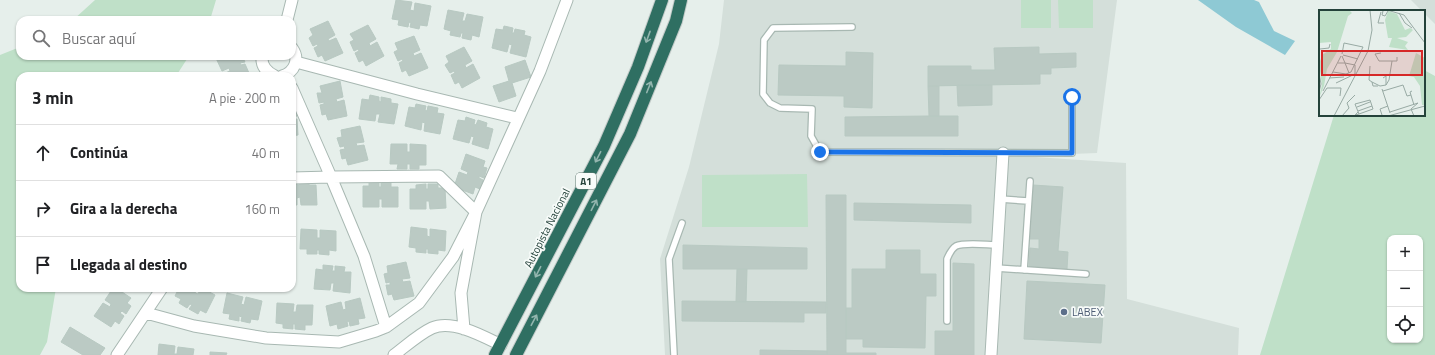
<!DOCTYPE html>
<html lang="es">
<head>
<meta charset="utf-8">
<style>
	:root { --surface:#fff; --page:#f2f2f2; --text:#202124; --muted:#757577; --line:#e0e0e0 }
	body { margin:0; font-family:"Titillium Web",sans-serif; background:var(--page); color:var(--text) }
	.controls { position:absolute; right:12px; bottom:12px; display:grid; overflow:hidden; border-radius:8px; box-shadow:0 1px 3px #0004 }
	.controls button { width:36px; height:36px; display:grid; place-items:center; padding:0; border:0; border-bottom:1px solid var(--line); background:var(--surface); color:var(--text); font:20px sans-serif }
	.stop { position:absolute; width:12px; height:12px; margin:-9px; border:3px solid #1a73e8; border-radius:50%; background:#fff }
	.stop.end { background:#1a73e8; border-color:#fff; box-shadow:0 1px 4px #0008 }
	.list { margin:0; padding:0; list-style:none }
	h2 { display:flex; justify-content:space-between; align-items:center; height:52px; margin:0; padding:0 16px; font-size:17px }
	h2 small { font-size:13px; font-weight:400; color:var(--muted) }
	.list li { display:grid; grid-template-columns:26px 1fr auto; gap:12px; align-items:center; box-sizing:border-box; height:56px; padding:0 16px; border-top:1px solid var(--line) }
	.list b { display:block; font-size:15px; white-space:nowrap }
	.list em { font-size:13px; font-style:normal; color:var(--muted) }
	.icon { flex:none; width:22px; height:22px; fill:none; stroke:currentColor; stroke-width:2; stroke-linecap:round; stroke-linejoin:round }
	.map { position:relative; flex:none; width:1435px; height:355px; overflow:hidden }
	.search { position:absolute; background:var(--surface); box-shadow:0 1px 3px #0004; left:16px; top:16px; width:280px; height:44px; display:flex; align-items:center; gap:10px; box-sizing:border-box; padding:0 14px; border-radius:12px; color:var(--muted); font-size:15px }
	.panel { position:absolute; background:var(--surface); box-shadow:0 1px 3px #0004; left:16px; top:72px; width:280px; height:220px; border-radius:12px }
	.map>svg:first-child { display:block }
	.built { fill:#d4dfda }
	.green { fill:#bfe0c8; fill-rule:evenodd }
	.water { fill:#8ec9d4 }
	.building { fill:#bbcac4; stroke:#b8c9c2 }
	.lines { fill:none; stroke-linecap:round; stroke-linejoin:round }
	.service-casing { stroke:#a8b8b2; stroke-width:8 }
	.minor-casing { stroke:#a8b8b2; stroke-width:13 }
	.motorway-casing { stroke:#c2cac8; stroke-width:14 }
	.service { stroke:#fff; stroke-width:5.5 }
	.minor { stroke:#fff; stroke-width:11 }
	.motorway { stroke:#2f6f62; stroke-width:12 }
	.oneway { stroke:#93b5ae }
	.route { stroke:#1a73e8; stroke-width:5 }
	.service-dot { fill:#5c6f8a; stroke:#f7fbf9; stroke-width:1.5 }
	.labels { text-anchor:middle; stroke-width:3.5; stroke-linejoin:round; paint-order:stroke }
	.shield { fill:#f7fbf9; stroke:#637a73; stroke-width:1 }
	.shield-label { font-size:10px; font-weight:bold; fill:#24423a }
	.street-label { font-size:11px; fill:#24423a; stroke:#f7fbf9 }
	.service-label { font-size:11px; fill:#4e5e75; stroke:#f7fbf9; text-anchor:start }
	.inset-road { fill:none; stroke:#98aaa4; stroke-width:1 }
	.view { fill:#d62828; fill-opacity:0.15; stroke:#d62828; stroke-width:2 }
	.inset-edge { fill:none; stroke:#24423a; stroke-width:2 }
</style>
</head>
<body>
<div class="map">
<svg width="1435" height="355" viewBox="0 0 1435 355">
	<rect width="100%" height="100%" fill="#e6efeb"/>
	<path class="built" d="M724,0h393l-20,153 -77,3 106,7 1,136 112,29 -1,27h-573l-5,-96 29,-92 30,-123z
		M1411,0h24v24l-11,-11v-2h-2z"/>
	<path class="green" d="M95,0h121l-6,20h-137z
		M1021,0h30v28h-30z
		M1058,0h35v28h-34z
		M20,47v9h169l-13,20h-156v212h36l-9,54 -7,13h-40v-300z
		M1424,70l11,6v279h-175l74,-240h90zM1390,238h30v102h-30z
		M807,174l1,53h-106v-52z"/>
	<path class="water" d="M1198,0h56l5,2 15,29 21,10 -10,14 -49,-28z"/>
	<path class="building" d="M396,0l16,2 -2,8 4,1 1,-8 16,3 -4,20 -7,-1 -1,4 -9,-2 1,-4 -2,-1 -1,5 -10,-2 1,-5 -7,-1z
		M448,10l16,3 -2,8h3l2,-7 16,3 -4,20 -7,-2 -1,5 -9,-2 1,-5h-2l-1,4 -10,-2 1,-4 -7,-2z
		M328,21l7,14 -7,4 1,2 7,-3 7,15 -18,8 -3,-6 -4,2 -4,-9 4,-2 -1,-2 -4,2 -4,-8 4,-3 -3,-6z
		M368,25l8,14 -7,4 1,3 7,-4 7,14 -18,10 -3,-6 -4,2 -4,-9 4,-2 -1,-2 -4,2 -4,-9 4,-2 -4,-6z
		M504,26l9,2 -1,5h2l1,-4 10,2 -1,4 7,2 -5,20 -16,-4 2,-8 -3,-1 -2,8 -15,-4 4,-19 7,1z
		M414,36l6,14 -7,3 1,3 7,-3 7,15 -19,8 -3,-6 -4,2 -3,-9 4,-2 -1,-2 -4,2 -4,-9 4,-2 -3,-7z
		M464,47l8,14 -7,4 1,3 7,-4 7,14 -18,10 -3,-6 -4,2 -4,-9 4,-2 -1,-2 -4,2 -5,-8 4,-3 -3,-6z
		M1039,47v7l37,-1v14l-25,1v6h-11v10l-112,2v-20h43v4h24l-1,-22z
		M846,52l27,1 -1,55 -28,-1v-11l-66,-1 1,-30 67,1z
		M215,56h27l3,6 -5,1 1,2 4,-1 4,9 -4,2 1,1h-22l-1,-2 7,-3 -1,-3 -7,3z
		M525,60l6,17 -19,6 4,13 -17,6 -6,-16 16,-5 -4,-14z
		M340,81l3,16 -7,2 1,3 7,-2 3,16 -19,4 -2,-6 -4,1 -2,-10 4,-1v-2l-5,1 -2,-10h5l-2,-7z
		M957,85h35v20l-34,1z
		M928,86h11v30h-10z
		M370,95l9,2v4l2,1v-5l10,2v4l7,1 -4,20 -16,-2 2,-8h-4l-1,7 -16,-2 3,-20 7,1z
		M292,100h4l1,16 -5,1z
		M416,104l10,2 -1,4 2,1 1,-5 10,2 -1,5 7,1 -4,20 -16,-3 1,-8 -3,-1 -1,8 -16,-4 4,-19 6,1z
		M929,116h29v20h-113v-19z
		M466,117l9,3 -1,4 2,1 2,-5 9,3 -1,4 7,2 -5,20 -16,-5 2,-7 -3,-1 -2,7 -16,-4 5,-19 7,1z
		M297,119l1,16 -6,1v-16z
		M360,126l4,16 -8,1 1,3 7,-1 4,15 -20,5 -2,-7 -4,1 -2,-9 5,-1 -1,-3 -4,1 -3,-9 5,-1 -1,-7z
		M391,144h16v8h3v-8l16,1v20h-7v4h-9v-5h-3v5h-10l1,-5h-8z
		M466,154l19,7 -2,6 4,1 -3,10 -5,-2v2l4,2 -3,9 -5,-2 -2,7 -19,-7 5,-15 8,3 1,-3 -7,-3z
		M309,180v5h7l1,20h-16l-1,-8 -3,1v7h-5v-24h5v4h2v-4z
		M369,182h10v5h2v-5h10v5h7v20h-16v-8h-3v8h-16v-21h6z
		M426,184v5h2v-5h10v4h7l1,20 -16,1 -1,-8h-3v8h-16v-20h6v-4z
		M1033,185l30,2 -5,64 10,1 -1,17 -38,-2 1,-19 9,1v-10h-10z
		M826,195h20v158h30v2h-49z
		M854,203l117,2v18l-117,-3z
		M411,227l16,2v7l3,1v-8l16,2 -1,20 -7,-1v4l-10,-1v-4h-2v4l-10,-1v-4l-7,-1z
		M301,229l16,1v8h3v-8l16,1v20l-7,-1v5l-10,-1v-4h-2v4h-10v-5h-7z
		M683,245l124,3v21h-124z
		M886,250h34v24h16v22h-10l-1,52 -62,-1v-8h-17v-31h6v-39h34z
		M406,262l4,16 -8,1 1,3 7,-1 4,15 -20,4 -2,-6 -4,1 -2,-10h4v-3l-4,1 -2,-9 4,-1 -1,-7z
		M953,263l21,1v91h-39v-24h18z
		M323,265l10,1 -1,5h3v-5l10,1 -1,5h7l-1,21 -17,-2 1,-8h-3l-1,7 -16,-1 2,-20 7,1z
		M737,269h10l-1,33h-10z
		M1027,281l78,4 -4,58 -77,-4z
		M113,288h3l15,10 -4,5 4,3 -5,8 -4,-3 -2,2 4,3 -5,8 -4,-3 -4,6 -17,-11 9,-13 7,4 1,-3 -6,-4z
		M179,288h18l-2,5 3,1 3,-6h1l13,7 -9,18 -6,-3 -2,4 -9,-5 3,-4 -2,-1 -3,4 -8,-5 2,-4 -6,-3z
		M227,293l16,4 -2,7 3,1 2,-8 16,4 -4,19 -7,-1 -1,4 -9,-2 1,-4 -3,-1v5l-10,-2 1,-5 -7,-1z
		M360,298l5,20 -7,1 1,5 -9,2 -1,-5 -2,1 1,4 -10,3 -1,-5 -7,2 -4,-20 15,-4 2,8 3,-1 -1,-7z
		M682,301l144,1v11h-22v9l-122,-1z
		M277,303l17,1 -1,8h3l1,-7h16l-1,20h-7v5l-10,-1v-5h-2v5l-10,-1v-4l-7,-1z
		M70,327l35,21 -5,7h-17l-22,-13z
		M159,344l16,2 -1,8h3l1,-7 16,2 -1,6h-35z
		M760,350l67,1v4h-67z
		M210,352l17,1 -1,2h-16z"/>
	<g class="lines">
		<defs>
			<path id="service" d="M852,27l-79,1 -9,12 -1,54 7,9 10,5 32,1 -1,27 9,16 252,1v-56
				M1000,199l28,2
				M996,268l90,6
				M1024,270l6,-89
				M947,321v-62c2,-4 4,-10 9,-13 9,-4 31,-1 42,-1
				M674,355l-5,-96 13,-36"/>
			<path id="minor" d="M287,20l5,-20
				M262,56c-1,10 4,16 13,20
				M296,62l121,32 100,24
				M282,76c13,-4 18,-17 10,-28
				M292,88l39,89 -39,1
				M146,313l48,13 72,12 73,4 37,-11 10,-4 33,-24 34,-46 23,-45 64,-141 27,-71
				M386,327l-22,-71 -33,-79 108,-1 37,36 -15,81 3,36
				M117,355l45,-67
				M394,355c12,-9 25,-21 38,-27 20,-9 51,8 69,17
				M991,355l12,-202"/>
			<path id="motorway" d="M495,355l109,-209 34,-79 24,-67
				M516,355l114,-221 46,-113 5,-21"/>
		</defs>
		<use href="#service" class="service-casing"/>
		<use href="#minor" class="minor-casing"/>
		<use href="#motorway" class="motorway-casing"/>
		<use href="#service" class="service"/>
		<use href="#minor" class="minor"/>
		<use href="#motorway" class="motorway"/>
	</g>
	<defs><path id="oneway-shaft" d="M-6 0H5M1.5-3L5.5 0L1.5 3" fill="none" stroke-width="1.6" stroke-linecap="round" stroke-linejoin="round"/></defs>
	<g class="oneway">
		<use href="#oneway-shaft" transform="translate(648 37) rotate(110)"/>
		<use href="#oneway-shaft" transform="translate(649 87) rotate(-68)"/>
		<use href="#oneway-shaft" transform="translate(598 157) rotate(117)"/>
		<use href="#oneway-shaft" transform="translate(594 205) rotate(-63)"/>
		<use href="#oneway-shaft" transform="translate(538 272) rotate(117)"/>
		<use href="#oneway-shaft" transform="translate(534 320) rotate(-62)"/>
	</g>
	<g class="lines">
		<path class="route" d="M820,152l252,1v-56"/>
	</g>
	<circle class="service-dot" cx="1064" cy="312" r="4"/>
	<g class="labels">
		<rect class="shield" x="576" y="173" width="20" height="16" rx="3"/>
		<g class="shield-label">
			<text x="586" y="185">A1</text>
		</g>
		<g class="street-label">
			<text transform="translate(547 228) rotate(-63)" y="4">Autopista Nacional</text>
		</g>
		<g class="service-label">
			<text x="1072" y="316">LABEX</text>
		</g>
	</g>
	<g transform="translate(1319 10)">
		<rect width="106" height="106" fill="#e6efeb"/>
		<path d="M0,0h30l3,3 -4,3 -11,36 -10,17 -3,17 -5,12 3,-13 -3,-21 3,-9 9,-6v-7l-12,1zM69,1l9,3 8,16 5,-2 3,2 -7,7 -9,1 11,4 -3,4 3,4 -19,-3 3,-9h-4l-3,-18zM97,43l9,5v47h-3l-2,-19 -6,-9 -5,-1z" fill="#bfe0c8"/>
		<path class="inset-road" d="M68,0l17,5 21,28M64,1l-1,4 3,1 3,-5M62,2l-3,11h6M80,3l6,10 7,5M0,36v15M1,39l9,-1 1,-4M62,43l-6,1 4,7h18v-4M24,45l15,4M19,53h7l-3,-7M51,56l-1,14 3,2M14,62l13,2 5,-2 12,-25 -19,-4 -2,11M0,63l2,11 -2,8M30,63l-4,-10 10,2v9M10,68l15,-1M64,68l3,-2v9M17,73l19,-9M59,76h-5l-1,-4 8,4M61,76l6,-1 3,-5 3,-19M63,79l8,24M4,81l18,-35M64,81l20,-6 4,11 4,-1M93,81l-2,1 4,13M0,90l8,-12h14l-1,8M38,97l13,-5M39,101l14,-5M39,102l-3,3 4,-1 14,-5 -3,-9 -15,4 4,10M71,102l28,-9 -7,6 3,7M63,105l-2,-6 8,-3M15,106l34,-65 4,-21 -2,-20M23,106l7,-8 -2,-5 8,-8M69,106l37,-10"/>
		<path class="view" d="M3,41h100v24h-100z"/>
		<rect width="106" height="106" class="inset-edge"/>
	</g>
</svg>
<div class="controls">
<button>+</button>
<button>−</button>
<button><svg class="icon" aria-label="locate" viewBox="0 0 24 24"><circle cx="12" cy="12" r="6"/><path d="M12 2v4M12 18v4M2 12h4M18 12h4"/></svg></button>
</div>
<div class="stop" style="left:1072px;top:97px"></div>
<div class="stop end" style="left:820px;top:152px"></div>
<div class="search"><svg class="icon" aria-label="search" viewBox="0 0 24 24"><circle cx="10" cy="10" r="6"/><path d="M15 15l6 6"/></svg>Buscar aquí</div>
<section class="panel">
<h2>3 min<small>A pie · 200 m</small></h2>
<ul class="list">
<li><svg class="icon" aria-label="ahead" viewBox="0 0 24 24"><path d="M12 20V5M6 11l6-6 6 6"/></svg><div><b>Continúa</b></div><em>40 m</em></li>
<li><svg class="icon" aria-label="right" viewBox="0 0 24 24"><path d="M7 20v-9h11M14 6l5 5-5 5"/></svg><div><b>Gira a la derecha</b></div><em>160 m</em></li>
<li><svg class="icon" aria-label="arrive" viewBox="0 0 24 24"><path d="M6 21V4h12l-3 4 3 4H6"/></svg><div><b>Llegada al destino</b></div></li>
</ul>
</section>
</div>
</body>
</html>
